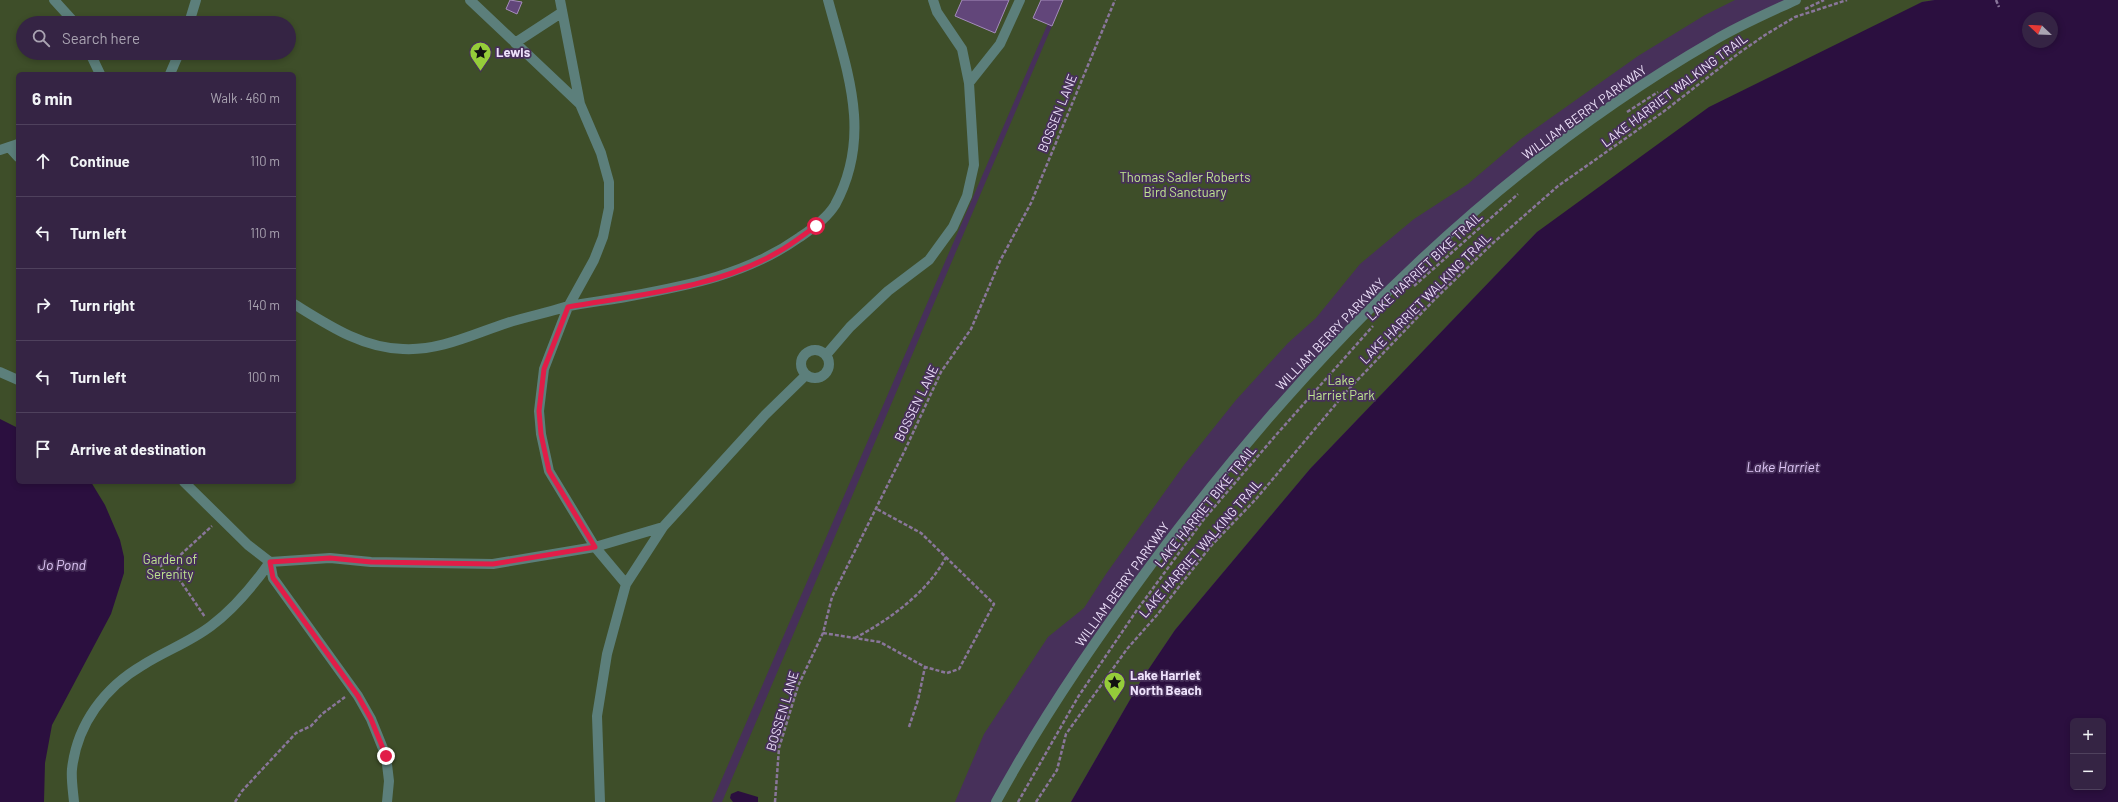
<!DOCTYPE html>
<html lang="en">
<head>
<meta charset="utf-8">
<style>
	:root { --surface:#352444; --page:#3d2c4b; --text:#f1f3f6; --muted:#aaa4b2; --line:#4f415d }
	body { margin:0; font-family:Barlow,sans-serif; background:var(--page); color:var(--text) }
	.controls { position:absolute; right:12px; bottom:12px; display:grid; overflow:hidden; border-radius:6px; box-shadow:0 2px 6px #0003 }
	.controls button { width:36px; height:36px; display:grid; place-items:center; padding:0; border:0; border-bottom:1px solid var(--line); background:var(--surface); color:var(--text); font:20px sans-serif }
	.compass { position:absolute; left:2022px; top:12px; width:36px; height:36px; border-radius:50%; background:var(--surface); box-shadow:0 2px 6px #0003; rotate:293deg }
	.stop { position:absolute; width:12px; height:12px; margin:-9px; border:3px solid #e11d48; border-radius:50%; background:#fff }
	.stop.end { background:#e11d48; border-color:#fff; box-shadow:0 1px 4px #0008 }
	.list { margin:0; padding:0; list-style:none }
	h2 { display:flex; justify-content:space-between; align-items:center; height:52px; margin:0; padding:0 16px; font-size:17px }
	h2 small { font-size:13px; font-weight:400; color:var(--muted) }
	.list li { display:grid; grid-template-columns:26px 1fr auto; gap:12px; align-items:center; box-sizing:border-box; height:72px; padding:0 16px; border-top:1px solid var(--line) }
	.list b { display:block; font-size:15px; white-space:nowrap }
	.list em { font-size:13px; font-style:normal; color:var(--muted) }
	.icon { flex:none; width:22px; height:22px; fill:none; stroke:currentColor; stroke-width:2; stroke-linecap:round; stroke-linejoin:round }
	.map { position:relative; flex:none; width:2118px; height:802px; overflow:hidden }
	.search { position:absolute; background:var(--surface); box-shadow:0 2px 6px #0003; left:16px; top:16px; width:280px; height:44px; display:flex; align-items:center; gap:10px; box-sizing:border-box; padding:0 14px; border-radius:22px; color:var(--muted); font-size:15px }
	.panel { position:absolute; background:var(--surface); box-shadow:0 2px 6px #0003; left:16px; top:72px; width:280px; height:412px; border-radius:6px }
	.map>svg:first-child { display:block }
	.green { fill:#3e4e29; fill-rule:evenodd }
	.water { fill:#2b0f3f; fill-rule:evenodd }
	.building { fill:#62467a; stroke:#a58cbc }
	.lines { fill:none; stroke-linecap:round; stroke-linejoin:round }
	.path { stroke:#89769a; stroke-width:2.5; stroke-dasharray:4 2; stroke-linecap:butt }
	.minor { stroke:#5c7f7b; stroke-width:10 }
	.route { stroke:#e11d48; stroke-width:5 }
	.labels { text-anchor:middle; stroke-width:3.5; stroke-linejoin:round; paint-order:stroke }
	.poi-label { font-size:13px; font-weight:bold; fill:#ede0fa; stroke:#47305a; text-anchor:start }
	.street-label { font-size:13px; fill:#ede0fa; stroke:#47305a }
	.park-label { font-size:13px; fill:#bfe58f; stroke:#47305a }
	.water-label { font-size:14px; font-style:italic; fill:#dfc6f7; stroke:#47305a }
</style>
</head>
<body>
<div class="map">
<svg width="2118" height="802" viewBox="0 0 2118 802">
	<rect width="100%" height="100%" fill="#47305a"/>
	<path class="green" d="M0,0h1058l-346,802h-712zM23,23h266v30h-266zM18,74h276v408h-276z
		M1063,0h672l-30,15 -67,41 -117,83 -53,45 -54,35 -54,45 -44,54 -28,25 -52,57 -52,65 -78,109 -22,34 -36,29 -64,97 -29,68h-233z
		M1796,0h139l-13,2 -385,230 -227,237 -110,131 -25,30 -33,49 -71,123h-75l100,-163 218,-273 159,-154 186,-139z"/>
	<path class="water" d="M1935,0h183v802h-1047l71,-123 33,-49 25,-30 110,-131 227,-237 172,-125 213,-105zM2028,18h24v24h-24zM2073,721h30v66h-30z
		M0,419l18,9v54h73l14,23 15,35 4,17v16l-13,41 -59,111 -7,38 -1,39h-44z
		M738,791l20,6v5h-25l-3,-4 1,-4z"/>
	<path class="building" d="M510,0l12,2 -5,12 -11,-5z
		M962,0h47l-14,33 -40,-17z
		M1041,0h22l-11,26 -19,-8z"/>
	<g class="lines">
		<path class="path" d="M1996,0l3,7
			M1805,9l19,-9
			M1627,112l31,-20
			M1414,286l104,-92
			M161 565a9 9 0 1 1 18 0a9 9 0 1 1-18 0Z
			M176,559l36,-33
			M175,573l30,44
			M823,633l57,9 45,25 22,6 12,-4 35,-65 -73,-71 -46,-25
			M855,638c34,-18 73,-46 91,-81
			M909,727l9,-27 7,-33
			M235,802l7,-11 54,-58 15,-7 11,-12 23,-17
			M775,802l4,-54 19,-62 25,-53 9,-36 73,-147 36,-78 30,-43 29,-68 31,-58 84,-203
			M1018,802l60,-105 59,-87 67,-91 72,-84 97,-109
			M1036,802l21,-32 9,-36 61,-85 30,-34 53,-68 46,-48 90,-107 89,-93 58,-56 65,-57 105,-74 76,-59 26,-18 30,-18 52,-17"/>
		<path class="minor" d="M54,0l21,23
			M470,0l110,104
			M560,0l20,104 21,49 8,29v26l-6,29 -9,23 -26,47 -24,62 -5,42 2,23 8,37 46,76 31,37
			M189,23l7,-23
			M515,43l46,-30
			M90,53l10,21
			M170,74l9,-21
			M969,83l31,-39 20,-44
			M9,147l9,10
			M0,150l18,-6
			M294,304c34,21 68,44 109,45 37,2 70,-15 104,-26 19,-6 39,-10 58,-16 18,-4 37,-6 55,-9 65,-12 125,-22 180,-61 12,-8 27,-19 35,-32 38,-70 12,-134 -7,-205
			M801 364a14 14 0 1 1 28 0a14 14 0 1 1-28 0Z
			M826,355l24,-28 38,-36 41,-31 24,-33 14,-31 7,-31 -5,-82 -7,-34 -25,-37 -4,-12
			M0,372l18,8
			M184,482l64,63 22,17 60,-4 41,4 122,2 102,-17 68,-20
			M270,562l3,16 85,118 13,23 15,37 3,25 -2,21
			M74,802c-1,-11 -3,-23 -2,-33 5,-45 33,-82 71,-104 22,-14 47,-23 68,-39 24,-18 42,-40 59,-64
			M600,802l-3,-86 10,-62 19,-70 37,-57 102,-112 41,-40
			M996,802c51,-93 109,-176 172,-260 150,-197 330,-377 545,-501 27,-16 55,-28 83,-41"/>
	</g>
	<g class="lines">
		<path class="route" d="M386,756l-15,-37 -13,-23 -85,-118 -3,-16 60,-4 41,4 122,2 102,-17 -46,-76 -8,-37 -2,-23 5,-42 24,-62c69,-12 149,-19 210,-55 13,-7 25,-17 38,-26"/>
	</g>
	<defs>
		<symbol id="sight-pin" viewBox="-11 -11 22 30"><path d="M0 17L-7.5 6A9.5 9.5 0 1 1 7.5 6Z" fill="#95cc3a" stroke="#47305a"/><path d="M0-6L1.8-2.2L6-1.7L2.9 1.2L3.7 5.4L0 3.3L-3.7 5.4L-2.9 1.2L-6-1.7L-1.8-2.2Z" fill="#111"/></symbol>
	</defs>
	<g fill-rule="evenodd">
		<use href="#sight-pin" x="468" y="40" width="25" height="34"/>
		<use href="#sight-pin" x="1102" y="670" width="25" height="34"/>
	</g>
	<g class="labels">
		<g class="poi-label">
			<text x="496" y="57">Lewis</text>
			<text x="1130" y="680">Lake Harriet<tspan x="1130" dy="15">North Beach</tspan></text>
		</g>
		<g class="street-label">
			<text transform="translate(1674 90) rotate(-37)" y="5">LAKE HARRIET WALKING TRAIL</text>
			<text transform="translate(1584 112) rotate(-36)" y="5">WILLIAM BERRY PARKWAY</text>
			<text transform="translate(1057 113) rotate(-68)" y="5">BOSSEN LANE</text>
			<text transform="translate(1424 266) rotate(-43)" y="5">LAKE HARRIET BIKE TRAIL</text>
			<text transform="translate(1425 298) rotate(-45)" y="5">LAKE HARRIET WALKING TRAIL</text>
			<text transform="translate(1330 334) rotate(-46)" y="5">WILLIAM BERRY PARKWAY</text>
			<text transform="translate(916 403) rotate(-64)" y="5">BOSSEN LANE</text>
			<text transform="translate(1205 506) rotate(-51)" y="5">LAKE HARRIET BIKE TRAIL</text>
			<text transform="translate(1200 548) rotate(-49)" y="5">LAKE HARRIET WALKING TRAIL</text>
			<text transform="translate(1122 584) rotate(-54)" y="5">WILLIAM BERRY PARKWAY</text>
			<text transform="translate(782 711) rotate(-73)" y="5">BOSSEN LANE</text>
		</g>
		<g class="park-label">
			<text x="1185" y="182">Thomas Sadler Roberts<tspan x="1185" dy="15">Bird Sanctuary</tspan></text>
			<text x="1341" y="385">Lake<tspan x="1341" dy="15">Harriet Park</tspan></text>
			<text x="170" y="564">Garden of<tspan x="170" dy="15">Serenity</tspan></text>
		</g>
		<g class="water-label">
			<text x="1783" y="472">Lake Harriet</text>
			<text x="62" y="570">Jo Pond</text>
		</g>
	</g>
</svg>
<div class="controls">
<button>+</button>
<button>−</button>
</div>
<svg class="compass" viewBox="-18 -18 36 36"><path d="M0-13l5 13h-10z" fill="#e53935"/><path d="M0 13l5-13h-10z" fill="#aaa4b2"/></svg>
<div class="stop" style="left:816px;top:226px"></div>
<div class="stop end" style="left:386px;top:756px"></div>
<div class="search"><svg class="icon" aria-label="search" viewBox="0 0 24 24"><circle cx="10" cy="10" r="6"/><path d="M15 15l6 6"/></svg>Search here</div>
<section class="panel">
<h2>6 min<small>Walk · 460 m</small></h2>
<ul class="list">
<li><svg class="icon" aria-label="ahead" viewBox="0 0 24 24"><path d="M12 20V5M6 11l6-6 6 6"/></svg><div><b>Continue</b></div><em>110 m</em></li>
<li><svg class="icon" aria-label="left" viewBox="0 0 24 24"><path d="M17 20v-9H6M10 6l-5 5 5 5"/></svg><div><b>Turn left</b></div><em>110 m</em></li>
<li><svg class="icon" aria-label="right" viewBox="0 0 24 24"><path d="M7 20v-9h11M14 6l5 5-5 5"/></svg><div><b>Turn right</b></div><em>140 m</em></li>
<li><svg class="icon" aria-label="left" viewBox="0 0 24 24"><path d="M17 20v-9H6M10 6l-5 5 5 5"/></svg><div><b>Turn left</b></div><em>100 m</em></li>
<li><svg class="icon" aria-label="arrive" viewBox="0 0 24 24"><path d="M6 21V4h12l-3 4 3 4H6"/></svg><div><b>Arrive at destination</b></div></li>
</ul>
</section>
</div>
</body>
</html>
